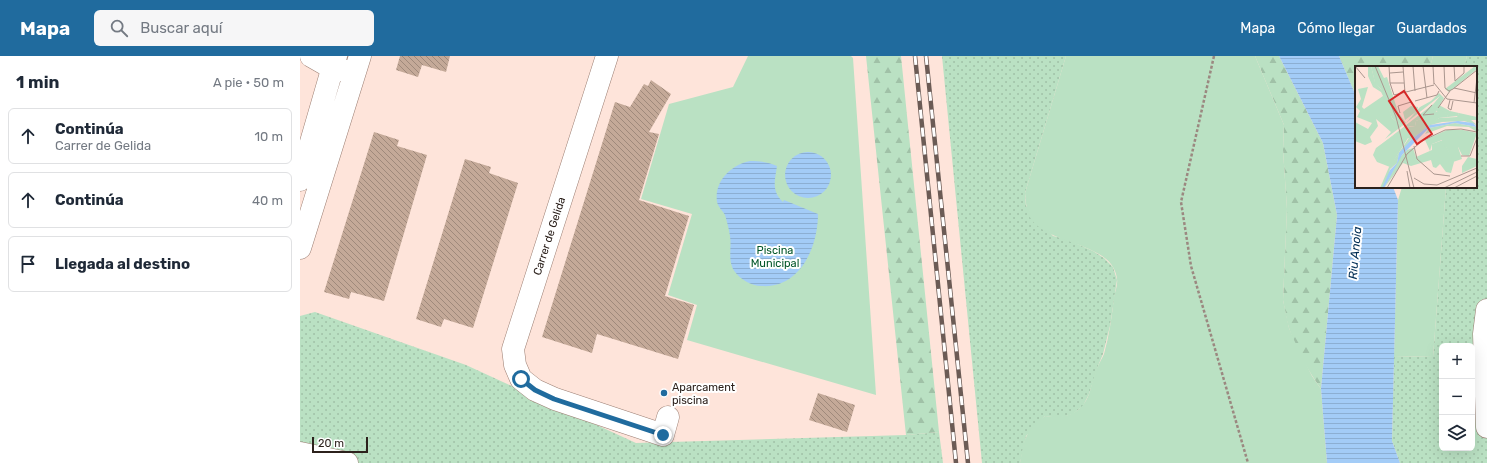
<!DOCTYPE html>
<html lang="es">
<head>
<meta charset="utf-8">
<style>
	:root { --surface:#fff; --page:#f6f6f7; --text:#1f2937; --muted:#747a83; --line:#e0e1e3; --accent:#206b9e }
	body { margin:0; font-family:Rubik,sans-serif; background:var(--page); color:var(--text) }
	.controls { position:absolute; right:12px; bottom:12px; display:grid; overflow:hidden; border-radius:6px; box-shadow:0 4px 16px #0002 }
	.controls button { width:36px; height:36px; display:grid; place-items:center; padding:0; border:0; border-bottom:1px solid var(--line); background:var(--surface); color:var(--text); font:20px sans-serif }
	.scale { position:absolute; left:12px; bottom:10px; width:56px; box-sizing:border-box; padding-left:4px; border:2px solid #2c211c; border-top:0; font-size:11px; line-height:14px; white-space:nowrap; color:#2c211c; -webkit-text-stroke:3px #fff; paint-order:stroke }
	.stop { position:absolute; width:12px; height:12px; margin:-9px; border:3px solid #206b9e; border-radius:50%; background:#fff }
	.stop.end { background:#206b9e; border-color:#fff; box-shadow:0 1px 4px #0008 }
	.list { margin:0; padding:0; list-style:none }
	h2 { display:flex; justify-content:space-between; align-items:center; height:52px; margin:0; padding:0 16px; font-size:17px }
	h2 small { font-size:13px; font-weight:400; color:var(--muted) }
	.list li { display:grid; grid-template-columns:26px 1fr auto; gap:12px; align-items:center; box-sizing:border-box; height:56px; margin:0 8px 8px; padding:0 8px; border:1px solid var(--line); border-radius:6px }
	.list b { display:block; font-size:15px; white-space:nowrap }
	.list p { margin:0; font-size:13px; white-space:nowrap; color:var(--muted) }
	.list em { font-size:13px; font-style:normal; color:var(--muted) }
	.icon { flex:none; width:22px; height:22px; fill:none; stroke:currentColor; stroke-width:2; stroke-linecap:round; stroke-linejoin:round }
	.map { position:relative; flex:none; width:1187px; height:407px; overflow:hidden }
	header { display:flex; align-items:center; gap:24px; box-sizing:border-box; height:56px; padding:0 20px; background:var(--accent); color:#fff }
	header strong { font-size:19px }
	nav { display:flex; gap:22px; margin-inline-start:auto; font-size:14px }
	.search { width:280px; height:36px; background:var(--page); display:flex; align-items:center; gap:10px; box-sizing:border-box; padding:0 14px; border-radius:6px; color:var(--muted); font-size:15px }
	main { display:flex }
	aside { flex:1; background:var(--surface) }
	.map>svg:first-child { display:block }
	.grass { fill:url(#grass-dots); fill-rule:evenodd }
	.forest { fill:url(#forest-firs) }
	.green { fill:#bae1c3 }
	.water { fill:url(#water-rules) }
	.building { fill:url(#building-back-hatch) }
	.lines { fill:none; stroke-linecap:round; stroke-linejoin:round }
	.minor-casing { stroke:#9c7f73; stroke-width:23 }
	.highway-casing { stroke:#9c7f73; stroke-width:23 }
	.path { stroke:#9b8880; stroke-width:2.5; stroke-dasharray:3 2; stroke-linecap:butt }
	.minor { stroke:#fff; stroke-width:22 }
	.highway { stroke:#fff; stroke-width:22 }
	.rail-casing { stroke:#6b5b55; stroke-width:4.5 }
	.rail { stroke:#fff; stroke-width:3; stroke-dasharray:9; stroke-linecap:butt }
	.route { stroke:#206b9e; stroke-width:5 }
	.poi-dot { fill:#206b9e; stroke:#fff; stroke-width:1.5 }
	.labels { text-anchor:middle; stroke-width:4; stroke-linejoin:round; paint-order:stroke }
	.street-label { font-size:11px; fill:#2c211c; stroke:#fff }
	.park-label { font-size:11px; fill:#035729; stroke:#fff }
	.poi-label { font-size:11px; fill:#2c211c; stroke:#fff; text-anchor:start }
	.water-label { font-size:12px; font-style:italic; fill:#002d54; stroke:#fff }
	.inset-road { fill:none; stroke:#aa968e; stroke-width:1 }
	.view { fill:#d62828; fill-opacity:0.15; stroke:#d62828; stroke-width:2 }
	.inset-edge { fill:none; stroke:#2c211c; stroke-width:2 }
</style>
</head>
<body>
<header>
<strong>Mapa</strong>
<div class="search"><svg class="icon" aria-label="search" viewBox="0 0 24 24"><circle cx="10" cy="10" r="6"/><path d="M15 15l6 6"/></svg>Buscar aquí</div>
<nav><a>Mapa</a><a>Cómo llegar</a><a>Guardados</a></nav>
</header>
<main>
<aside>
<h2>1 min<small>A pie · 50 m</small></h2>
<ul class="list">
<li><svg class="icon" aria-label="ahead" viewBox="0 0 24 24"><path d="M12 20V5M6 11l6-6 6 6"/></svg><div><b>Continúa</b><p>Carrer de Gelida</p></div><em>10 m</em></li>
<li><svg class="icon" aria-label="ahead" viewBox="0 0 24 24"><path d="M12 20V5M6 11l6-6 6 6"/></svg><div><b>Continúa</b></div><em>40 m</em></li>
<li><svg class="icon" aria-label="arrive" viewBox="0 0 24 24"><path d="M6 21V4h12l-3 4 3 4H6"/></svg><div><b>Llegada al destino</b></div></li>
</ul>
</aside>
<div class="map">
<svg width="1187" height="407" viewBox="0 0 1187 407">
	<defs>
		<pattern id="grass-dots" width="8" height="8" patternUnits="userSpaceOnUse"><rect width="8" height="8" fill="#bae1c3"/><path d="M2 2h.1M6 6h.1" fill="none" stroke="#a0c1a7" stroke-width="1.8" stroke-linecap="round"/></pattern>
		<pattern id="forest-firs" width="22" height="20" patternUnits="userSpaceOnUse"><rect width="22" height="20" fill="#bae1c3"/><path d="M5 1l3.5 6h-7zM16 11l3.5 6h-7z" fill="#a0c1a7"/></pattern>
		<pattern id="water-rules" width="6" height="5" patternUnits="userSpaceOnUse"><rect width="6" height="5" fill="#a3ccf7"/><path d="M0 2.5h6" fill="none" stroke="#8cafd3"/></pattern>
		<pattern id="building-back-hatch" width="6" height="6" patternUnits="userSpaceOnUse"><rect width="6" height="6" fill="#c4a998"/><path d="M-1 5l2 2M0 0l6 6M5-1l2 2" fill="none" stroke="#9f897b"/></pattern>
	</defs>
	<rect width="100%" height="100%" fill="#fee4da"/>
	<path class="grass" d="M642,0h124l-41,137 1,13 27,30 13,3 27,12 11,7 9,9 4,13 -7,46 -7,28 -5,12 -9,28 -6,12 -10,8 -14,4 -14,-2 -19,20 -6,27h-38z
		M1167,0h20v407h-87l-8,-22 2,-85 39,1 13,-170h30v-120h-12zM1142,290h30v102h-30z
		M15,256l151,53 170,78 270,-8 33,-3 4,31h-643v-147z"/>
	<path class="forest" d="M566,0h35l38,376 -33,3z
		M955,0h24l44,87 14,72 -16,174c-12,-17 -26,-41 -32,-61 -3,-9 -4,-19 -6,-28l4,-91 -4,-59 1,-25z
		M1039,0h94l-3,11h-74v29z"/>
	<path class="green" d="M448,0h103l2,2 23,337 -189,-55 10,-35 -29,-10 24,-81 -51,-15 28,-95 64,-17z
		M766,0h189l29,69 -1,25 4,59 -4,91 6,28 5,12 18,36 9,13 6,74h-307c5,-26 4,-30 25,-47 21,3 38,-2 45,-25 2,-8 4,-15 7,-23 2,-5 5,-9 7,-14 5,-18 8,-38 10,-57 1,-5 4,-12 3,-18 -4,-37 -67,-33 -86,-60 -5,-7 -5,-18 -6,-26z
		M1133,0h34l-3,11h-34z
		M1102,131h44l-13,170 -39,-1 4,-156z"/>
	<path class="water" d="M979,0h60l17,40v91h37l5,13 -6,241 8,22h-73l-6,-74 16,-174 -14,-72z
		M485 119a23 23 0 1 1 46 0a23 23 0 1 1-46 0Z
		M450,105c10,0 18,1 27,5 -2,14 -6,25 6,36l1,-2 34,14c0,33 -18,75 -57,72 -9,0 -21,-7 -26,-14 -8,-11 -3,-24 -5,-36 -1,-7 -3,-14 -5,-21 -2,-4 -7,-8 -8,-13 -3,-21 14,-37 33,-41z"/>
	<path class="building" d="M100,0h50l-4,16 -24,-7 -4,12 -22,-7z
		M351,24l20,14 -22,38 10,2 -20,66 50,16 -24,80 29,9 -16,54 -81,-25 -5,19 -50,-16 73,-235 15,5 14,-23 4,2z
		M74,76l25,8 -2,6 30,9 -43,146 -33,-9 -2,7 -25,-7z
		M165,103l26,8 -2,6 29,10 -45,145 -29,-9 -3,8 -25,-8z
		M518,337l37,12 -8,27 -38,-12z"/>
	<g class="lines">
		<defs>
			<path id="minor" d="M11,0l21,12 14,3
				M307,0l-94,293 2,16 6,14 14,11 20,9 108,36 5,-18
				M0,124l36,-124
				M0,192l60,-192
				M1187,254l-3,24 3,93"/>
			<path id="highway" d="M0,397l47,10"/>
		</defs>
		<use href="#minor" class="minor-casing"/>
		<use href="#highway" class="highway-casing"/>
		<path class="path" d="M914,0l-33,146 10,64 57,197"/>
		<use href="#minor" class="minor"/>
		<use href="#highway" class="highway"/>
		<defs>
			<path id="rail" d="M615,0l41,407
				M626,0l42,407"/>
		</defs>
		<use href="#rail" class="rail-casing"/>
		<use href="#rail" class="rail"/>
	</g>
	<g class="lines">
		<path class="route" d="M221,323l14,11 19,9 109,36"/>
	</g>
	<circle class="poi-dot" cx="364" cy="337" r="4"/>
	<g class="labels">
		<g class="street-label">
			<text transform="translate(249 180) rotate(-72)" y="4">Carrer de Gelida</text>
		</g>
		<g class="park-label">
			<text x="475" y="198">Piscina<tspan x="475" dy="13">Municipal</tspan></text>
		</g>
		<g class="poi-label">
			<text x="372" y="335">Aparcament<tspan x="372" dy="13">piscina</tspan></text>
		</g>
		<g class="water-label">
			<text transform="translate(1055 197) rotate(-85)" y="4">Riu Anoia</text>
		</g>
	</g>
	<g transform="translate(1055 10)">
		<rect width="122" height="122" fill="#fee4da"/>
		<path d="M16,0h7l6,12 3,-1 11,35 8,11 -4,3 -10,-8 -11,-29 -6,-6zM120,0l2,3 -28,23 -4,-3zM86,32l-8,6v10l-17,7 -1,5 -9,1 -32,23zM84,39l11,6 9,2 -1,3 -10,1 -2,-4 -10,-2zM54,72l2,2 -12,14 -2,9 -7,6 -2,10 -5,8 -3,1 9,-21z" fill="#bae1c3"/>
		<path d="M13,0h3l4,16 9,11 8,25 10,8 -17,13 6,-7 -15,-13 2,7 -8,11 2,5 -7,3 -10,-4v-19l13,7 4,-6 -15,-6 3,-6 -4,-4 5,-8 -3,-10 10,-2 -6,20 2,2 19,-13 -2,-4 -8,-5 -5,-11zM84,27l5,5 -9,15h-9l14,-17 -34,27 14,-16 11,-6zM104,47l18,4v3h-6l6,5 -13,-4 -22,1 -15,4 -11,10 11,-11 12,-7 18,-1zM100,57l22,4v5l-8,-5 -22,-1 -22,8 4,-6zM88,74l11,22 -3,11 -5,-1 -6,-8 -4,4 -3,-1 -2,-7 -20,6 -8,-3 -19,25 16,-31 7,-7 6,-2 3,9 16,-7v-6zM113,91l9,2v7l-15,7v-7z" fill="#bae1c3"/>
		<path d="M91,81h12l4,12 -9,3z" fill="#bae1c3"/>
		<path d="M56,40l7,1 -1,4 -12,9 -2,-8zM85,44l7,3 1,4 -9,1 -28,22 -3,-2 -18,29 -13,-5 -4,-7 3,-7 28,-20 11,-2 1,-5zM92,64h16l14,3 -8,23 -7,-1 -4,-8h-13l-3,-7 -10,4 -2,7 -5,-11z" fill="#bae1c3"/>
		<path d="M103,55l15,2 4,4 -22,-4 -26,5 -27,27 -18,33h-2l8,-18 7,-7 2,-10 13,-14 18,-14z" fill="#a3ccf7"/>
		<path class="inset-road" d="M0,0l10,12M20,0l21,51 18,71M34,0l1,17 4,12M48,0l2,27M58,0l2,25M68,0l4,32M78,0l1,18M89,0l1,22 4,3 4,-2M99,0l1,15M35,7l13,-1M100,15l9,-8v-7M35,17h14M79,17l13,16 30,4M99,22l23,5M98,23l24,-19M39,29l40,-10M95,34l-2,8 3,2 2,-9M60,35l22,-6 2,-4M119,37l3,-25M77,39l-9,10 11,-1M83,42l12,-17M45,47l-2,-7 13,-4M59,80l3,13 17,15 16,2M106,90h9l7,-18M52,105l3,17M59,112l10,6 13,1 40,-17M32,122l20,-34 15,-13 23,-11 16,-1 16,3M89,122l33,-16M99,122l23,-12"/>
		<path class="view" d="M49,25l28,43 -15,10 -28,-43z"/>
		<rect width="122" height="122" class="inset-edge"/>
	</g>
</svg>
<div class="controls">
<button>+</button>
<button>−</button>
<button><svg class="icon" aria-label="layers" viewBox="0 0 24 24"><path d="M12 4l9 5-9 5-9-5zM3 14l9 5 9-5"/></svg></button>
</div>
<div class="scale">20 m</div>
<div class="stop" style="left:221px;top:323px"></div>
<div class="stop end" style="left:363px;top:379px"></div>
</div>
</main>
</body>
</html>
